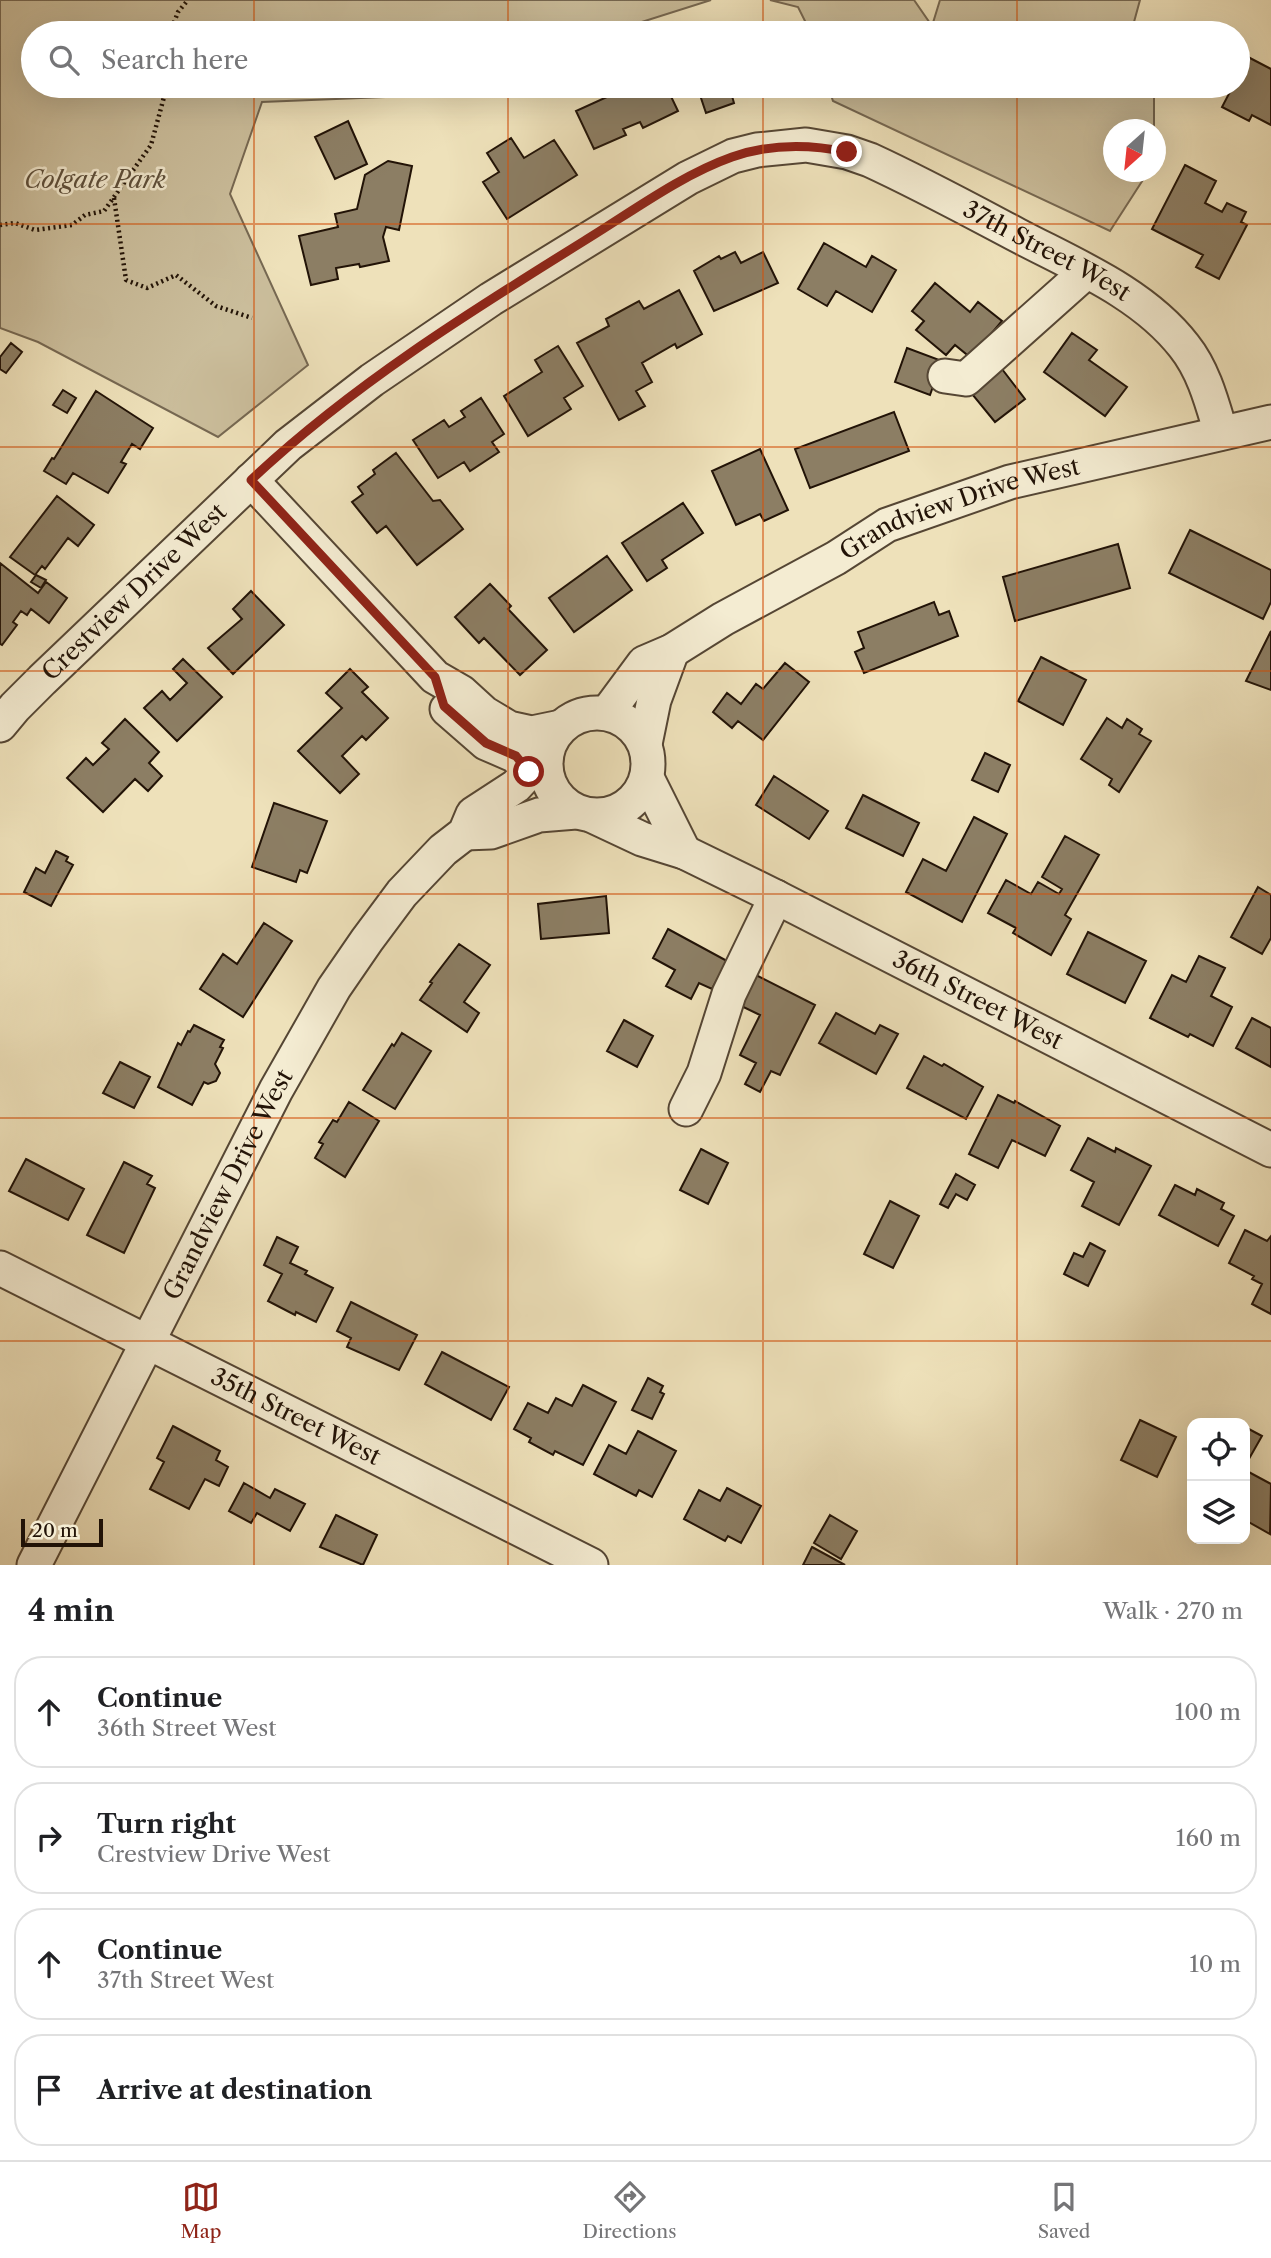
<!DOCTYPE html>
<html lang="en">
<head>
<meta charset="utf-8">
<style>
	:root { --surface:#fff; --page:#f6f6f6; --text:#202124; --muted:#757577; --line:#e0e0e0; --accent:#8f2418 }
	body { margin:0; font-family:"Libre Caslon Text",serif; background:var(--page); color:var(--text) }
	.controls { position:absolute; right:21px; bottom:21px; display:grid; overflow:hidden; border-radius:14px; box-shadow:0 7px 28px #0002 }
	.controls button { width:63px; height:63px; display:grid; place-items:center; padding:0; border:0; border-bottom:2px solid var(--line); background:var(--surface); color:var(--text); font:35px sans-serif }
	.compass { position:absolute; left:1103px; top:119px; width:63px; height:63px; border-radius:50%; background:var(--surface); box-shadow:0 7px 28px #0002; rotate:207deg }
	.scale { position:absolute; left:21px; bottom:18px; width:82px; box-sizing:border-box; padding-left:7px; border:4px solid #221307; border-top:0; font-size:19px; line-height:24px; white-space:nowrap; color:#221307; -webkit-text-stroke:5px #f4ecd2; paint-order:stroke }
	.stop { position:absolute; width:21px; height:21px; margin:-16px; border:5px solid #8f2418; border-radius:50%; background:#fff }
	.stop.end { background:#8f2418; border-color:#fff; box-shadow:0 2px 7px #0008 }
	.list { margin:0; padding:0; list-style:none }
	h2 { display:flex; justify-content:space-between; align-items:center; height:91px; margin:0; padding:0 28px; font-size:30px }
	h2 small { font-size:23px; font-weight:400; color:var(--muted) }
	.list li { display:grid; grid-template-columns:46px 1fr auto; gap:21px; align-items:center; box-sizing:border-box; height:112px; margin:0 14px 14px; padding:0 14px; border:2px solid var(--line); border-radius:28px }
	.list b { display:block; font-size:26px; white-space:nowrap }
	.list p { margin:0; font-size:23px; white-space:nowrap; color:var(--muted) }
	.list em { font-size:23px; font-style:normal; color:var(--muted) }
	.icon { flex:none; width:38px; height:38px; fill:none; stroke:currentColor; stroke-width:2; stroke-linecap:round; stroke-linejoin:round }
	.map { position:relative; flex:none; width:1271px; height:1565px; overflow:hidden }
	.search { position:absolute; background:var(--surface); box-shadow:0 7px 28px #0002; left:21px; right:21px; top:21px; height:77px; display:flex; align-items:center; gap:18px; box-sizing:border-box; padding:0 24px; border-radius:38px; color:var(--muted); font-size:26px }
	.sheet { height:595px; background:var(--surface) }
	nav { display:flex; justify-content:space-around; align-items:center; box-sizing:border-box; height:98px; border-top:2px solid var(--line); background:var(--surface); font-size:19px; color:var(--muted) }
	nav a { display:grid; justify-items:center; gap:4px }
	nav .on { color:var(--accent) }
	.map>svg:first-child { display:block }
	.green { fill:#cbbe9c; stroke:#766852; stroke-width:2 }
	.building { fill:#8c7e64; stroke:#221307; stroke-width:2 }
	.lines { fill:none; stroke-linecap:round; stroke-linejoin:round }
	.minor-casing { stroke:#554634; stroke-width:37 }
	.path { stroke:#221307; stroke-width:4.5; stroke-dasharray:2 3.5; stroke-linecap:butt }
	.minor { stroke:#f4ecd2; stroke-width:33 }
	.route { stroke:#8f2418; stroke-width:9 }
	.grid { fill:none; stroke:#d4520c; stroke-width:2; stroke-opacity:0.55 }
	.labels { text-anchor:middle; stroke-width:5; stroke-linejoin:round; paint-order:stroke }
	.park-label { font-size:24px; font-style:italic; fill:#5d4f3b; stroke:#f4ecd2 }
	.street-label { font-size:24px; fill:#221307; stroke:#f4ecd2 }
</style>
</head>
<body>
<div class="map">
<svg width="1271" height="1565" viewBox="0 0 1271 1565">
	<rect width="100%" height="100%" fill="#eee1ba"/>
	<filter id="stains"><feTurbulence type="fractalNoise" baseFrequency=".00286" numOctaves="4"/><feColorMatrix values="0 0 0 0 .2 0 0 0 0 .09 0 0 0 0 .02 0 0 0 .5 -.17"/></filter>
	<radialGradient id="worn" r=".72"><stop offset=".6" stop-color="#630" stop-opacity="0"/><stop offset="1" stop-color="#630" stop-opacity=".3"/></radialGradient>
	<path class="green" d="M0,0h711l-104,33h-574v53h410l-33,10 -148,6 -32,92 78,171 -90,72 -180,-95 -38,-14z
		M770,0h144l18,26 8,-26h200l-9,33h-174l-24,-7 4,7h-126l-13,-26z
		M828,86h212l114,11v32l-40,1v42h34l-38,59 -277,-130z"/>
	<path class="building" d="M1248,57l23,12v56l-19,-10 -3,6 -27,-14 11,-21h5v-9z
		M631,86h18l1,4 16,-4 12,25 -35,17 -3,-6 -17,7 3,6 -32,14 -18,-38z
		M697,86h44l-11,3 4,14 -28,10z
		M348,121l19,43 -32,15 -20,-42z
		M511,138l13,20 30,-18 23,35 -70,44 -24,-37 16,-10 -12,-19z
		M388,161l24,5 -13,64 -13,-3 -3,10 6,24 -29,6 -1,-3 -23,4 2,11 -27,6 -12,-49 39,-9 -3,-13 22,-5 8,-34z
		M1185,165l31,16 -11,22 17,9 5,-9 19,9 -5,10 6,3 -28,54 -23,-12 7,-12 -51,-26z
		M824,243l42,24 6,-11 24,14 -24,42 -36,-21 -9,15 -29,-17z
		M735,252l6,11 22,-11 15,31 -64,28 -20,-40 25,-15 2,3z
		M935,283l35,29 8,-10 24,19 -31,37 -16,-13 -9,10 -30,-25 8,-9 -12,-10z
		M679,290l23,44 -25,14 -2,-4 -33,19 10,19 -16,9 9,15 -26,14 -42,-77 32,-17 -3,-7 33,-18 5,8z
		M1072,333l25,17 -8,10 38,27 -22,29 -61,-44z
		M11,343l11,9 -16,21 -6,-4v-12z
		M558,346l25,40 -19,12 7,11 -43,27 -24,-40 38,-24 -7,-12z
		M907,348l35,13 -12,34 -35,-13z
		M1002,369l23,30 -30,23 -23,-28z
		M63,390l13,8 -9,15 -14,-8z
		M96,391l57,37 -13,21 -8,-5 -11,18 5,2 -18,29 -35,-20 -7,11 -22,-13 8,-13 2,1z
		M481,398l23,36 -12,8 7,10 -29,19 -6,-9 -26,16 -25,-38 31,-20 5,7 16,-10 -4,-6z
		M894,412l15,39 -99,37 -15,-39z
		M760,449l28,61 -24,11 -4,-7 -24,11 -24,-54z
		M396,453l37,48 7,-1 23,29 -46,36 -31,-39 -9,7 -25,-31 11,-8 -5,-7 17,-13 -2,-4z
		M57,496l37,29 -16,21 -10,-8 -23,31 -3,-3 -7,9 -25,-18z
		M683,503l20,30 -41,27 5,8 -20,13 -25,-38z
		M1190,530l81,40v32l-8,17 -94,-46z
		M1118,544l12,44 -115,33 -12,-44z
		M607,556l25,34 -58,42 -25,-34z
		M0,563l38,30 8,-11 21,16 -18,25 -18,-14 -4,6 -6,-4 -8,11 4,3 -15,20 -2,-1z
		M36,575l10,5 -5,8 -10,-6z
		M490,584l21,22 -3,3 39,41 -27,25 -36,-37 -5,5 -24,-26z
		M251,591l33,34 -51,49 -25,-26 34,-29 -9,-10z
		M934,602l5,13 10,-4 9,25 -94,37 -9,-21 9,-4 -6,-16z
		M1271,631v59l-25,-9z
		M1041,657l45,23 -23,45 -45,-24z
		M183,659l39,38 -45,44 -33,-33 18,-17 8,9 17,-17 -14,-14z
		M785,663l24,19 -46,58 -25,-19 -6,7 -19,-16 14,-19 14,11 15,-20 7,5z
		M350,669l18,18 -6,5 26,26 -22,22 -4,-4 -20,20 17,18 -19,19 -42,-42 44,-43 -16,-15z
		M1107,718l15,10 5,-9 15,10 -3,5 12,7 -32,51 -10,-7 3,-6 -31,-20z
		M125,719l34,33 -10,11 13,13 -14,15 -13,-12 -32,33 -36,-34 19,-20 7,7 16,-16 -7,-6z
		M985,753l25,12 -12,27 -26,-12z
		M774,776l54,35 -19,28 -53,-34z
		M863,795l56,28 -16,33 -57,-28z
		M274,803l53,18 -20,52 -7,-3 -4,12 -44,-15z
		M974,817l33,17 -45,88 -56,-30 17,-33 23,12z
		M1065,836l34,19 -34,60 6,4 -20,36 -38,-22 3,-5 -28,-15 18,-33 25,14 7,-12 21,12 3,-5 -20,-12z
		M56,851l12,6 -2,4 7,4 -22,41 -27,-14 12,-24 9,5z
		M1258,887l13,8v43l-9,16 -31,-17z
		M606,896l3,37 -68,6 -3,-35z
		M264,923l28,18 -49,76 -43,-28 23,-35 14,10z
		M668,929l59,32 -15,28 -13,-6 -8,16 -25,-13 9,-16 -22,-12z
		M1088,932l58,29 -21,42 -58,-29z
		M459,944l31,21 -26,37 15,11 -12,19 -47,-32 12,-17 -2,-1z
		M1199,956l26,12 -14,28 21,11 -19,39 -23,-12 -2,3 -38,-19 22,-43 14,7z
		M746,970l69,35 -35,70 -9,-4 -11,21 -15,-8 11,-21 -16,-8 20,-40 -29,-14z
		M836,1013l39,21 5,-9 18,9 -22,40 -57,-31z
		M1252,1018l19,10v39l-35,-19z
		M624,1020l29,16 -16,31 -30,-16z
		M194,1025l30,15 -4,7 3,1 -8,16 5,9 -4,8 -8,3 -4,-2 -12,23 -34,-18 20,-44 3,2 7,-14 2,1z
		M402,1033l29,18 -36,58 -32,-19 29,-46 2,2z
		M924,1056l18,10 2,-2 39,23 -17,32 -59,-31z
		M120,1062l30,15 -16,31 -31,-15z
		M998,1095l16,8 1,-2 45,25 -15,30 -33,-16 -14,28 -29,-14z
		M349,1102l30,19 -34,56 -30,-19 8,-14 -4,-2 14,-22 4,2z
		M1088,1138l27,14 1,-4 35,18 -32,59 -37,-19 12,-24 -23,-12z
		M701,1149l27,14 -20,41 -28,-14z
		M26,1159l58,30 -16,31 -59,-29z
		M124,1162l28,14 -5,8 8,4 -31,65 -37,-18z
		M956,1174l19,11 -8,15 -11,-6 -8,14 -8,-4z
		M1175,1185l20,10 2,-6 27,14 -3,6 13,7 -16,30 -59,-31z
		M890,1201l29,15 -26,52 -29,-14z
		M1245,1230l22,11 4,-5v78l-19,-10 10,-20 -10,-5 2,-3 -25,-13z
		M277,1237l21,10 -8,16 17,8 -2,3 28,14 -17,34 -20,-10 -1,3 -27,-14 14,-27 -18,-9z
		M1090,1243l15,8 -17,35 -24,-12 10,-21 9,4z
		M351,1302l66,33 -18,35 -52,-23 4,-9 -14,-7z
		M442,1352l67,35 -18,33 -66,-36z
		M648,1378l15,8 -3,6 4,2 -12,25 -20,-9z
		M583,1385l33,17 -33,63 -28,-14 -2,4 -24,-13 2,-4 -17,-9 14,-26 20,10 8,-15 16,8z
		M1140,1420l36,17 -19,40 -36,-17z
		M173,1426l47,25 -4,9 12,7 -9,19 -14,-7 -16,30 -39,-20 14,-27 -7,-4z
		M1245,1427l17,9 -16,28 -1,-1z
		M638,1431l38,20 -24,46 -13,-7 -3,6 -42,-22 15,-29 17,9z
		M1245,1470l26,14 -1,50 -25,-14z
		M244,1483l26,15 5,-9 30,15 -15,27 -33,-18 -6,10 -22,-12z
		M727,1488l34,18 -20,37 -13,-7 -3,5 -41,-22 15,-29 21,11z
		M336,1515l41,20 -14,30 -43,-18z
		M830,1515l27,16 -16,28 -27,-16z
		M812,1547l33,18h-42z"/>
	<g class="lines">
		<defs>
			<g id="minor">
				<path d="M945,376l21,3 120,-107"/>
				<path d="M251,480l184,197 26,15 23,21 25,15 23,5 29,-6"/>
				<path d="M447,709l39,34 30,13 13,16"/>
				<circle cx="597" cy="764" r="51"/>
				<path id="s1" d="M607,713l37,-50 28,-12 51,-32 113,-61 51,-33 123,-43 261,-60"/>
				<path id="s2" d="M0,725l15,-18 27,-27 246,-235 84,-65 119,-81 197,-121 45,-22 24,-6 49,-5 41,7 23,8c50,23 98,49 147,75 57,30 126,58 167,111 20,25 28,57 37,87"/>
				<path d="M645,744l9,-44 18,-49"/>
				<path d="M647,778l37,74"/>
				<path id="s3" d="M593,816l49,23 42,13 92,45 495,253"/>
				<path d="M465,833l26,-1 48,-17 37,-3"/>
				<path d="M686,1109l18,-36 25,-79 47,-97"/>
				<path id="s4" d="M0,1268l591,297"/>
				<path id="s5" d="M34,1565l242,-475 58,-102 33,-48 35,-47 41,-43 22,-17 8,-19 43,-28 13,-14h17"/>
			</g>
		</defs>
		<use href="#minor" class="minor-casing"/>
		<path class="path" d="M170,33l8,-21 10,-12
			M114,198l12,82 21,8 29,-13 40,31 36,12
			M0,225l15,-2 20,7 37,-5 13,-10 19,-4 47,-66 16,-59"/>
		<use href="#minor" class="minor"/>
	</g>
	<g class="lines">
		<path class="route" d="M529,772l-13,-16 -30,-13 -42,-37 -9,-29 -184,-197c100,-94 217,-167 333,-239 46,-28 97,-66 148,-84 37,-13 77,-13 115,-5"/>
	</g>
	<path class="grid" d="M254,0v33M508,0v33M763,0v33M1017,0v33M254,86v1479M508,86v1479M763,86v1479M1017,86v1479M0,224h1271M0,447h1271M0,671h1271M0,894h1271M0,1118h1271M0,1341h1271"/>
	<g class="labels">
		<g class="park-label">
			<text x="95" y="188">Colgate Park</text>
		</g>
		<g class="street-label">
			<text dy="8" stroke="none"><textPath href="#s2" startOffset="1272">37th Street West</textPath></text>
			<text dy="8" stroke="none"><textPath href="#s1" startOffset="416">Grandview Drive West</textPath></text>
			<text dy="8" stroke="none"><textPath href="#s2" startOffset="189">Crestview Drive West</textPath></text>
			<text dy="8" stroke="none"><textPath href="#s3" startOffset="427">36th Street West</textPath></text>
			<text dy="8" stroke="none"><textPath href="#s5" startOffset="427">Grandview Drive West</textPath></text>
			<text dy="8" stroke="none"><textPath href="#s4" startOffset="331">35th Street West</textPath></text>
		</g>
	</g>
	<rect width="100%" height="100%" filter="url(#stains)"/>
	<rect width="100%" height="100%" fill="url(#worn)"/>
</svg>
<div class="controls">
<button><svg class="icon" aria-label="locate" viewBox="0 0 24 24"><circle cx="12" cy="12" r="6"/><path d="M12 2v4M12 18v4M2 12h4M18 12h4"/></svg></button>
<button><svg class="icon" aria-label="layers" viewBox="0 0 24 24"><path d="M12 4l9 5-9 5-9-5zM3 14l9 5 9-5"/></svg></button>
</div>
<svg class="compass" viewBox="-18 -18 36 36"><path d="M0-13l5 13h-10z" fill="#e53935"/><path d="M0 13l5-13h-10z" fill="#757577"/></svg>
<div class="scale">20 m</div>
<div class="stop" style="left:529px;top:772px"></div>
<div class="stop end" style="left:847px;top:152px"></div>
<div class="search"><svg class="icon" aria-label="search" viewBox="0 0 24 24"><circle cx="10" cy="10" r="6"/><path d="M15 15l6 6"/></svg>Search here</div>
</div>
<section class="sheet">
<h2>4 min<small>Walk · 270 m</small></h2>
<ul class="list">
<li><svg class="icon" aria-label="ahead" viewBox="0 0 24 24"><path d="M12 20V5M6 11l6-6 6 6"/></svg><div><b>Continue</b><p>36th Street West</p></div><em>100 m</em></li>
<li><svg class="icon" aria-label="right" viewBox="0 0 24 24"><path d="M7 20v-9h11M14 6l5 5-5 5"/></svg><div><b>Turn right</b><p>Crestview Drive West</p></div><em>160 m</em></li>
<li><svg class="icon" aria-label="ahead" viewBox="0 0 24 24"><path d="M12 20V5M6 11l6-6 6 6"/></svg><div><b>Continue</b><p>37th Street West</p></div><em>10 m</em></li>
<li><svg class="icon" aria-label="arrive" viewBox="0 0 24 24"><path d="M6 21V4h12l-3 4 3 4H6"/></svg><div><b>Arrive at destination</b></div></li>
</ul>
</section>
<nav>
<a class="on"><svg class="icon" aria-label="map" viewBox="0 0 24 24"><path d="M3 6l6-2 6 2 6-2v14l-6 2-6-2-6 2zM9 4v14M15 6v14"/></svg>Map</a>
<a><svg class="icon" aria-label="directions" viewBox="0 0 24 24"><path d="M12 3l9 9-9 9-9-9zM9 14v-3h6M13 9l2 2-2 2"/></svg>Directions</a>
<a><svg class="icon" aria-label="saved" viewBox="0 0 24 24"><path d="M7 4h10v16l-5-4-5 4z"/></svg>Saved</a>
</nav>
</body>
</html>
